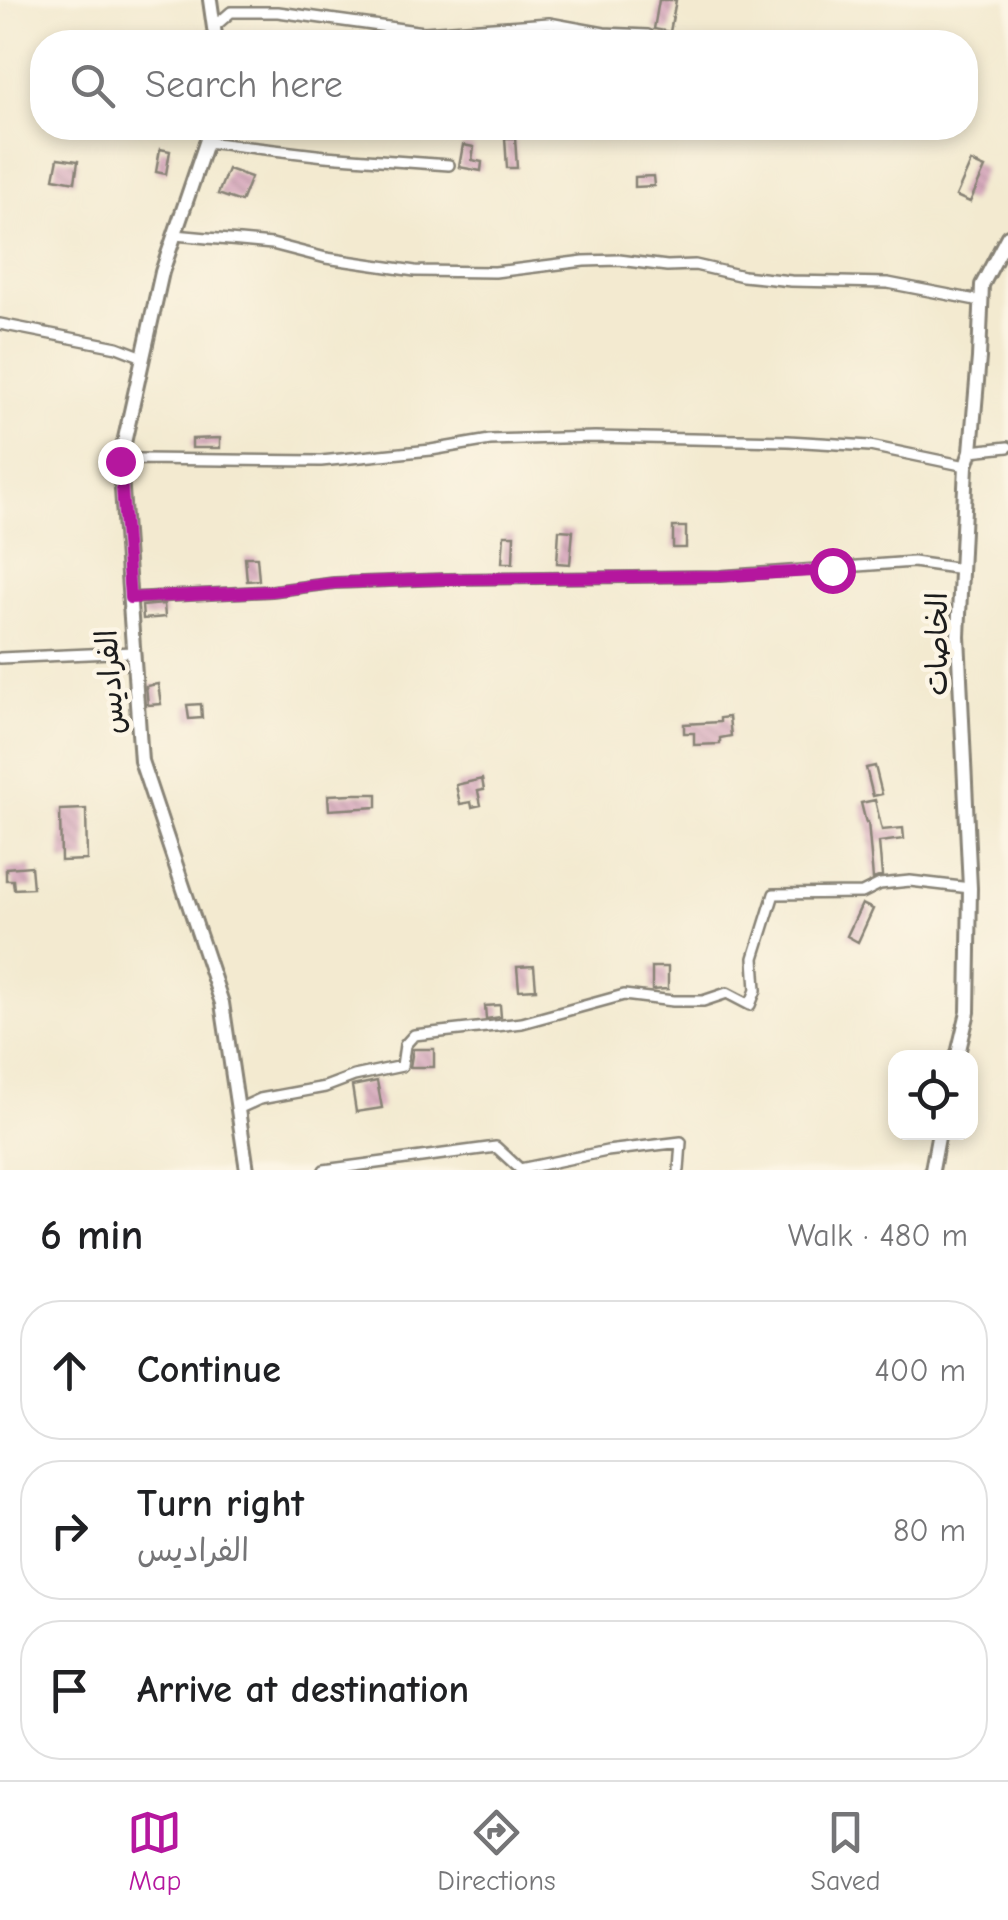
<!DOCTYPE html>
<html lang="en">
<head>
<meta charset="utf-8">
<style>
	:root { --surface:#fff; --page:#f6f6f6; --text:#202124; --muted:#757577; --line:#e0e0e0; --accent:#b5179e }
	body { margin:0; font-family:"Comic Neue","Playpen Sans Arabic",sans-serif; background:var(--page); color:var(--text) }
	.controls { position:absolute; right:30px; bottom:30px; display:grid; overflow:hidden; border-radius:20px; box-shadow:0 5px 15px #0003 }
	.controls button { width:90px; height:90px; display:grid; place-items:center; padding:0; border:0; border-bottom:2px solid var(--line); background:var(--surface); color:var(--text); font:50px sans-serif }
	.stop { position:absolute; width:30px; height:30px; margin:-22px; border:8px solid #b5179e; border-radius:50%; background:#fff }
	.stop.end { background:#b5179e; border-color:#fff; box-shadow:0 2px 10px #0008 }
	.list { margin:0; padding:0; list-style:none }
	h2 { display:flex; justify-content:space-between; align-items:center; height:130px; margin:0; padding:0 40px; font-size:42px }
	h2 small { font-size:32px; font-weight:400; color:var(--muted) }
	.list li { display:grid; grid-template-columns:65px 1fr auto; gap:30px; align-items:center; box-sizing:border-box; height:140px; margin:0 20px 20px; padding:0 20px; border:2px solid var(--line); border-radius:40px }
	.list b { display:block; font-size:38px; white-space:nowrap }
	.list p { margin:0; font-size:32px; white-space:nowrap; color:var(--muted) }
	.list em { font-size:32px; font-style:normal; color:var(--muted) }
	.icon { flex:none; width:55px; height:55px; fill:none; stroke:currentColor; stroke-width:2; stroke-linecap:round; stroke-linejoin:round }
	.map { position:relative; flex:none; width:1008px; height:1170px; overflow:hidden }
	.search { position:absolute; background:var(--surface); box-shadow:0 5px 15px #0003; left:30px; right:30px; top:30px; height:110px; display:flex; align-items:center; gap:25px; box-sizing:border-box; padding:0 35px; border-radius:40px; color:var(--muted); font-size:38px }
	.sheet { height:610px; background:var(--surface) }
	nav { display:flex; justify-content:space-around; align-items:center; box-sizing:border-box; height:140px; border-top:2px solid var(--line); background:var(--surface); font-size:28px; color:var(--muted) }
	nav a { display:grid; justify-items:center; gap:5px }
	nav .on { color:var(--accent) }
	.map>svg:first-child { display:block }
	.building { fill:url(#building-back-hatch) }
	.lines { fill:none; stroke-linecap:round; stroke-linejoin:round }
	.street-casing { stroke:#888376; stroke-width:14 }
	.secondary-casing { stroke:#888376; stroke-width:18 }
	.street { stroke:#fff; stroke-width:9 }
	.secondary { stroke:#fff; stroke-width:12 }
	.route { stroke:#b5179e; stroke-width:12 }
	.labels { text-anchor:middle; stroke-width:9; stroke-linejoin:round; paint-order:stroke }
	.street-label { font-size:30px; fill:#1c1c1c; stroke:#fcf5e5 }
</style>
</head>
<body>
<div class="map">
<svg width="1008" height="1170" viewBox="0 0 1008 1170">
	<defs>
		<pattern id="building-back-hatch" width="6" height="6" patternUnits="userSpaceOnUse" patternTransform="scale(2.5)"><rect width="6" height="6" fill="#d6a7bc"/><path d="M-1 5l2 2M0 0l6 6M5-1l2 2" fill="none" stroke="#b78fa1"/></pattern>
	</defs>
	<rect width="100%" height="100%" fill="#fcf5e5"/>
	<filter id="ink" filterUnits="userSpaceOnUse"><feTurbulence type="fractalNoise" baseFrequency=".01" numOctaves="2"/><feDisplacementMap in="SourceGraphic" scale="20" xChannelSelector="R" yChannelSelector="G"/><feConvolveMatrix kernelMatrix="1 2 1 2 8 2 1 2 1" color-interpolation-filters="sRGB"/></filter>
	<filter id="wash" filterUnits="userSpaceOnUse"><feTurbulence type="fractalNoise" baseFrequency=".0048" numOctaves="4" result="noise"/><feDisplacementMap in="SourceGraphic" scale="40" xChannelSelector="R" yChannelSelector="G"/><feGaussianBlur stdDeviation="2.25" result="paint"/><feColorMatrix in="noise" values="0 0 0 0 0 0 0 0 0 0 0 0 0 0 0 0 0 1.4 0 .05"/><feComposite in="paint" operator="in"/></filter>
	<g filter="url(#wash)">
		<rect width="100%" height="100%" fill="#f3ead0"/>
		<g id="blocks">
			<path class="building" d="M659,0h17l-6,32 -16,-3z
				M505,138h10l2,30h-10z
				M463,145l11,2 -2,13 10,2 -1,9 -22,-4z
				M160,149l10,2 -4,23 -10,-2z
				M58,158l20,3 -3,21 -21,-4z
				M971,162l14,6 -15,34 -14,-6z
				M228,169l23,8 -10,25 -23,-8z
				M653,176l1,10 -19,1v-10z
				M220,438v10h-28v-9z
				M673,527h13v21h-13z
				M559,530l14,1 -3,33 -13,-1z
				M504,535h10l-1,28h-11z
				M245,557h12l2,23 -12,1z
				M164,604l1,13 -22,2 -1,-13z
				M158,684l3,20 -13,1 -2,-19z
				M201,704l1,14 -13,1 -2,-14z
				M729,717l2,19 -11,2v6l-26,1v-12h-10v-9l36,-2v-4z
				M875,766l7,28 -9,2 -7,-28z
				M482,779l2,11 -6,1 3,14 -9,2 -1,-5 -11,2 -4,-19z
				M352,794h25v13l-48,3 -1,-15z
				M875,800l7,30 21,-2 1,11 -25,3 3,34 -9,3 -5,-57 -2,1 -5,-20z
				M86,809l1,51 -26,1 -1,-51z
				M31,866l2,22 -19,1 -1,-9h-7v-12z
				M862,904l11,5 -15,33 -11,-6z
				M534,966l2,23 -17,1 -2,-23z
				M652,967h16v22l-16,1z
				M500,1005l1,12 -15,2 -1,-13z
				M413,1049h21v18h-24z
				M377,1081l5,27 -26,4 -4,-26z"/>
		</g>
	</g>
	<g filter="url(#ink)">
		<use href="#blocks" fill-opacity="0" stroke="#888376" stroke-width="2.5"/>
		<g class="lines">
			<defs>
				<path id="street" d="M215,26l16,-14h47l146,20 125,-9 55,10 44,2
					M206,142l119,14 124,9
					M175,235l97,9 54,14 89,13 80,1 89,-11 35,-1 48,6 28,-1 48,11 48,5 97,2 93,18
					M0,324l117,23 26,10
					M971,451l37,-4
					M120,461l20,-2 181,2 110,-11 59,-10 105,-3 193,4 82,5 96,20
					M129,598l143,-7 62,-8 112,-4 274,-3 193,-14 49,7
					M0,658l133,-6
					M238,1109l22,-10 65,-12 29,-11 48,-10 3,-21 9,-10 108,-12 102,-28 49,6h30l24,-8 23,12 6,-15 -2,-32 20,-64 88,-1 18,-9 30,-3 60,7
					M324,1170l172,-23 24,22 87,-18 74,-9 -2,28"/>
				<path id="secondary" d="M210,0l6,42
					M211,128l-49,144 -42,189 21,300 81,242 25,167
					M957,1058l11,-46 2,-124 -12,-252 8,-170 5,-15 8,-93 3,-73 26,-49
					M932,1170l7,-38"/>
			</defs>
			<use href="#street" class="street-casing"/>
			<use href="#secondary" class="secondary-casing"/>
			<use href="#street" class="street"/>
			<use href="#secondary" class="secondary"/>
		</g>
	</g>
	<g class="lines" filter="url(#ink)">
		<path class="route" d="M120,461l10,137 142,-7 62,-8 112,-4 274,-3 112,-6"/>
	</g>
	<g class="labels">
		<g class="street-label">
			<text transform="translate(937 644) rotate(-90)" y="10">الخاصات</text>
			<text transform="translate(110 682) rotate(-94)" y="10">الفراديس</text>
		</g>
	</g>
</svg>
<div class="controls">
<button><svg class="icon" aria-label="locate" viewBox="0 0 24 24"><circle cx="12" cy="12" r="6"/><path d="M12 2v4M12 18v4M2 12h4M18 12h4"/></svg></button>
</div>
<div class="stop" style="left:832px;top:570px"></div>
<div class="stop end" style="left:120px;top:461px"></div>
<div class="search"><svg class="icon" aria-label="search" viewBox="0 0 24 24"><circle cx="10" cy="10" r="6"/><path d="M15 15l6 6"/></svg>Search here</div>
</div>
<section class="sheet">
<h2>6 min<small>Walk · 480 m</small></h2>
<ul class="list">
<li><svg class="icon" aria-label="ahead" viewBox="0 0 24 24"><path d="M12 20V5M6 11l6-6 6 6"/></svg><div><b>Continue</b></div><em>400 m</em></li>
<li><svg class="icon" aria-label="right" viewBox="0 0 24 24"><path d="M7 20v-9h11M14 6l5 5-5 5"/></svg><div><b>Turn right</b><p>الفراديس</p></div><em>80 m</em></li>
<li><svg class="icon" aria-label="arrive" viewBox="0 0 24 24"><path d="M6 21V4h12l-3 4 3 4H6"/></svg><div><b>Arrive at destination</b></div></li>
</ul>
</section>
<nav>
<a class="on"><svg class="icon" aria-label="map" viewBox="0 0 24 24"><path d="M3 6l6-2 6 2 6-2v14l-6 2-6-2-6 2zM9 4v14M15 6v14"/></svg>Map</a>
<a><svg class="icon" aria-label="directions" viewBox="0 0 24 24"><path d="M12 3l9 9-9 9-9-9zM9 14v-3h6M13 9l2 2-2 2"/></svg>Directions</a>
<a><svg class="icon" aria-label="saved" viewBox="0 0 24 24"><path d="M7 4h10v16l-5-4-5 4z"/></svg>Saved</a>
</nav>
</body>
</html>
